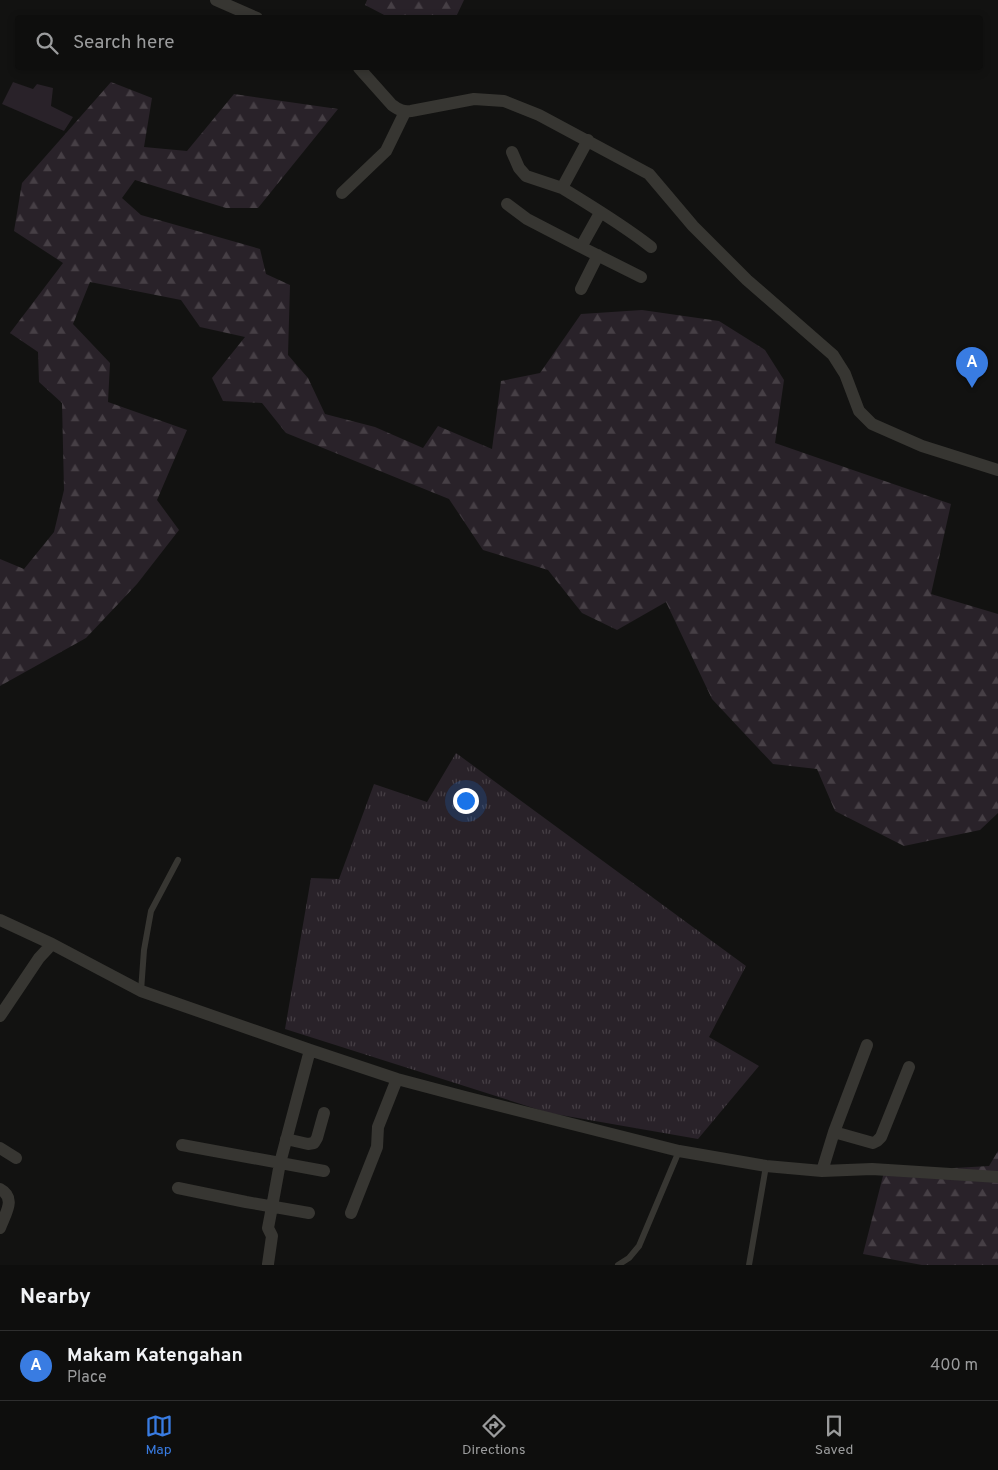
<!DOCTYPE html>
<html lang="en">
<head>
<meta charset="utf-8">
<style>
	:root { --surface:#0e0e0d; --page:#1c1c1b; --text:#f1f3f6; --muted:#9b9c9d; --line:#2e2e2e; --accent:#397ce2 }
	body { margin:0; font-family:Overpass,sans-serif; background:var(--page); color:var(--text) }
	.you { position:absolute; left:465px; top:800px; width:18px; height:18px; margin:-12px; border:4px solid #fff; border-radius:50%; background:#1a73e8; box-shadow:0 0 0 8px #1a73e833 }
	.badge { display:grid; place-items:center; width:32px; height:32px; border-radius:50%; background:var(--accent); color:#fff; font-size:16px; font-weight:700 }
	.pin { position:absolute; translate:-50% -41px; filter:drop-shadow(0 1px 2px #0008) }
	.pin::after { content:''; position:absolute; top:26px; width:18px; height:15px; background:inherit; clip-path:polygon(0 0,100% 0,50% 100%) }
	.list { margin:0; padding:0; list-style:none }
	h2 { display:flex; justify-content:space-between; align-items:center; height:65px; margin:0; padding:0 20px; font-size:21px }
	h2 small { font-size:16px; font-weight:400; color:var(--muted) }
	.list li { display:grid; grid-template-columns:32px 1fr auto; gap:15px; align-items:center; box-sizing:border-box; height:70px; padding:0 20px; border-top:1px solid var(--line) }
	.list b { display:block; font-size:19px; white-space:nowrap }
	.list p { margin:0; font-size:16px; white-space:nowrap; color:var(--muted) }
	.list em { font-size:16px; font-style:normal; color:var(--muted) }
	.icon { flex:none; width:28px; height:28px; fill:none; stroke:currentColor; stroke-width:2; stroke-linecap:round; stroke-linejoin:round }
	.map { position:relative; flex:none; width:998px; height:1265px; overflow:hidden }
	.search { position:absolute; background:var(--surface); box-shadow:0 2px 8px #0003; left:15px; right:15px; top:15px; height:55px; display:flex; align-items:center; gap:12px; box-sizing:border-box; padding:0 18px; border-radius:5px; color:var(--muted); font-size:19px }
	.sheet { height:135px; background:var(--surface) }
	nav { display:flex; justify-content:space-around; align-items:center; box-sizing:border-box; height:70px; border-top:1px solid var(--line); background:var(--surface); font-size:14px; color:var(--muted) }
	nav a { display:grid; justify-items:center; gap:2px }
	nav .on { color:var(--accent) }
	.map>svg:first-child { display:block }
	.grass { fill:url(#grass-tufts) }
	.forest { fill:url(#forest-firs) }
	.park { fill:#292229 }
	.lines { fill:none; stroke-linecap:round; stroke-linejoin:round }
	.service { stroke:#373632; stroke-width:6 }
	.minor { stroke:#373632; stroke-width:12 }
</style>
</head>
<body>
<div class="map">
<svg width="998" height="1265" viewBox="0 0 998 1265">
	<defs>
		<pattern id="grass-tufts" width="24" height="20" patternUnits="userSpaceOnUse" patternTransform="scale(1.25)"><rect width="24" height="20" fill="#292229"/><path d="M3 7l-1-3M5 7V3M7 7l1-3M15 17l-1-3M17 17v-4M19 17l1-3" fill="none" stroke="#463f45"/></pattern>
		<pattern id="forest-firs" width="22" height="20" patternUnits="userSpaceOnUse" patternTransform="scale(1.25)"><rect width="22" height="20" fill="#292229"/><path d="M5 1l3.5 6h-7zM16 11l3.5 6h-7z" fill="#463f45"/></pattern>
	</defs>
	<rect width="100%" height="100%" fill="#121211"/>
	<path class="grass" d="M456,753l290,213 -37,71 50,29 -61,73 -149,-26 -264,-84 26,-151 28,1 35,-95 53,18z"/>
	<path class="forest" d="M367,0h97l-8,17h-68l-23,-12z
		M111,82l41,16 -8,49 43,4 47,-57 104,15 -80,99h-32l-91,-28 -13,18 19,17 119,34 6,25 24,11 -2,70 20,23 17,36 50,13 48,21 15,-22 54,23 9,-68 39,-8 41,-59 61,-4 77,11 46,29 19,30 -9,63 176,61 -20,90 67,20v199l-18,17 -76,16 -69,-35 -18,-42 -44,-5 -61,-65 -46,-97 -49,28 -35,-17 -34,-43 -65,-20 -34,-51 -163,-66 -24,-30 -39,-2 -11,-23 33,-41 -45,-10 -19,-27 -91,-18 -17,42 37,39 -2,39 79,28 -30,70 22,30 -42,54 -51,54 -86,48v-127l24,10 30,-37 10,-42 -2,-87 -23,-21 -1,-30 -28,-19 53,-70 -49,-32 8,-48z
		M998,1151v114h-76l-59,-11 21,-82 105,-6z"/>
	<path class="park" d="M13,82l20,7 4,-5 16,4 -2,18 22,11 -9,14 -62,-27z"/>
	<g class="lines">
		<path class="service" d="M141,991l3,-41 7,-39 27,-51
			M618,1265l11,-7 10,-12 40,-95
			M749,1265l17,-99"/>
		<path class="minor" d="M216,0l41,18
			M359,68l33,37c7,5 11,7 19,6l63,-12 30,2 35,14 110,59 44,52 54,54 86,75 12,19 14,37 13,13 50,22 76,24
			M588,140l-26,48c31,19 61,37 89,59
			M512,152l7,16 7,8 36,12
			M342,193l44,-42 19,-39
			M507,204l20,15 54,28 19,-34
			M581,247l60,30
			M581,289l17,-34
			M0,920l52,24 89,47 169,59 87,29 68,18 214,54 87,15 56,5 50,-2 126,8
			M0,1016l39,-58 13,-14
			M834,1132l39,11 4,-2 4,-4 28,-70
			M286,1139l22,5 6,-1 3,-5 7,-25
			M182,1145l142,26
			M0,1148l16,10
			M822,1171l12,-39 33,-87
			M178,1188l68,14 63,11
			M0,1189c17,9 5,25 0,39
			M351,1213l26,-66 1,-20 19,-48
			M268,1264l4,-28 -4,-8 4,-21 8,-44 30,-113"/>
	</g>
</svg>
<div class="you"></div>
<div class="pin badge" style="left:972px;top:388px">A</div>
<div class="search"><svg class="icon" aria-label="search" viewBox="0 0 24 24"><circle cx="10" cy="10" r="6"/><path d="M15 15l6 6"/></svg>Search here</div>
</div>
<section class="sheet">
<h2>Nearby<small></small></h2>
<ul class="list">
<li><span class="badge">A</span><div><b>Makam Katengahan</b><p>Place</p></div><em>400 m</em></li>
</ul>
</section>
<nav>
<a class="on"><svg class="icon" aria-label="map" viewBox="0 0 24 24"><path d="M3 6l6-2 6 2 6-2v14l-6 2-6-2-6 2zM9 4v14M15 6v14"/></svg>Map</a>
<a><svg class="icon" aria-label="directions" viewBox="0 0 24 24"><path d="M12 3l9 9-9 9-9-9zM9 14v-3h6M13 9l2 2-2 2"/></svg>Directions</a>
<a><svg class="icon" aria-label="saved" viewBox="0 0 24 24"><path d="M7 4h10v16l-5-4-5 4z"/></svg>Saved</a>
</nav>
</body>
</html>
